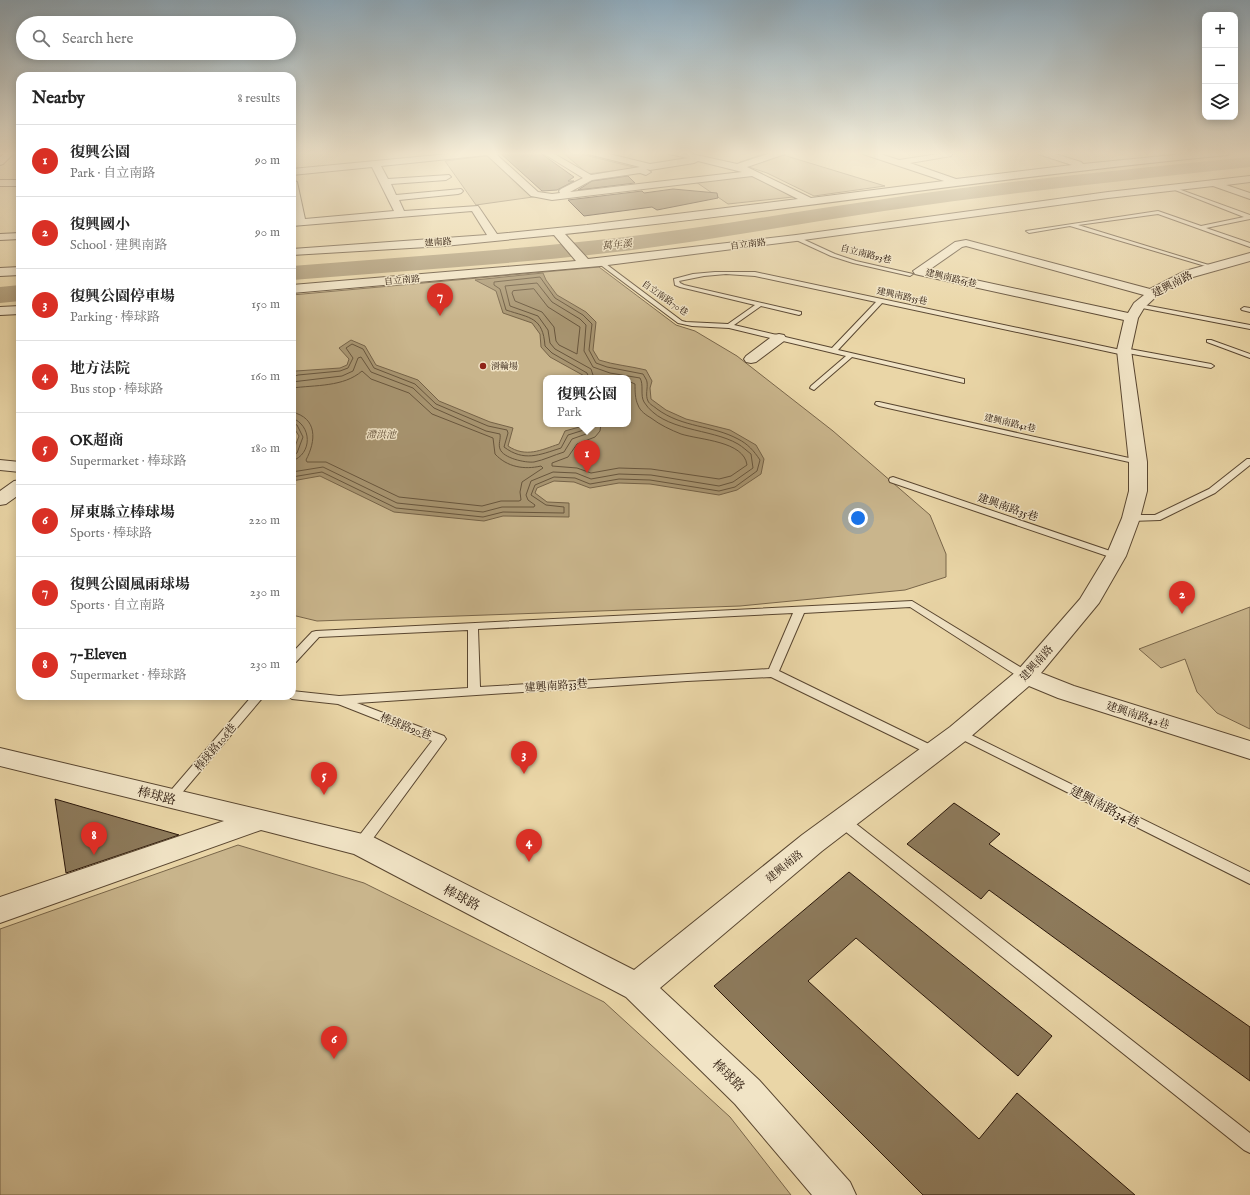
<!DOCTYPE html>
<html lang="en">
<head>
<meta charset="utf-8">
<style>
	:root { --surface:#fff; --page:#f6f6f6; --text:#222; --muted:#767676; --line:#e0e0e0; --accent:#d93025 }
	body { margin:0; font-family:"IM FELL English","Noto Serif TC",serif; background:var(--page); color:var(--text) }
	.controls { position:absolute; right:12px; top:12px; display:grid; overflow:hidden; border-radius:8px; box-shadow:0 2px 10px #0003 }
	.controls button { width:36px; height:36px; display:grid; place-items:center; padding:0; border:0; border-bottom:1px solid var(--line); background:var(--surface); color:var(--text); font:20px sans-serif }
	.you { position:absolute; left:858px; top:518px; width:14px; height:14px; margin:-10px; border:3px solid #fff; border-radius:50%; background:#1a73e8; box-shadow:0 0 0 6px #1a73e833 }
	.badge { display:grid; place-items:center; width:26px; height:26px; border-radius:50%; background:var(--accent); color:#fff; font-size:13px; font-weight:700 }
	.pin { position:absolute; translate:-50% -33px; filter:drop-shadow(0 1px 2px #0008) }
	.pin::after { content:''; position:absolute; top:21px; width:14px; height:12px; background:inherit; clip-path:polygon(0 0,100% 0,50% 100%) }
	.popup { position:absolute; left:543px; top:375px; width:88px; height:52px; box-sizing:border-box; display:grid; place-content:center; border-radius:8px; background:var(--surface); filter:drop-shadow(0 1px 3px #0005); font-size:13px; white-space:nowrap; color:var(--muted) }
	.popup b { font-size:15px; color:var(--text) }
	.popup::after { content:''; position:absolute; left:50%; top:100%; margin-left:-8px; border:8px solid transparent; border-top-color:var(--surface) }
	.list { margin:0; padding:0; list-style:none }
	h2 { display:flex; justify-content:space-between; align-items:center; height:52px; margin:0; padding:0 16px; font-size:17px }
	h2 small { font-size:13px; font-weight:400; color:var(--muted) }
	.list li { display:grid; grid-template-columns:26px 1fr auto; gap:12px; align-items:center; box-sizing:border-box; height:72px; padding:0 16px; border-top:1px solid var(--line) }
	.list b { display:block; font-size:15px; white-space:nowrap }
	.list p { margin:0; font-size:13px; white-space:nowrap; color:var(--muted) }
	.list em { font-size:13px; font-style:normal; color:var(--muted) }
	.icon { flex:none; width:22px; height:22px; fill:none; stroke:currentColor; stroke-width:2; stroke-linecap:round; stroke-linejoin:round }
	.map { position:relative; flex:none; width:1250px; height:1195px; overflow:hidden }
	.search { position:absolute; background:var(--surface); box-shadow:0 2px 10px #0003; left:16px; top:16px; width:280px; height:44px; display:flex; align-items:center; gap:10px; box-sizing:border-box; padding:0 14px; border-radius:22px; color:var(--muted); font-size:15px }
	.panel { position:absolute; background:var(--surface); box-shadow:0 2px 10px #0003; left:16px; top:72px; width:280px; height:628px; border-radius:12px }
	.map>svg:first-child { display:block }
	.green { fill:#c9b58c; stroke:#79664a; fill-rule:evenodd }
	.water { fill:#a89571; stroke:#756247 }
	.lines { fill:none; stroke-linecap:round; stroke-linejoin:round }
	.shore { stroke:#68563d; stroke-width:1 }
	.stream { fill:#756247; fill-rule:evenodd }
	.river { fill:#a89571; fill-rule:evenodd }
	.building { fill:#8d7a5b; stroke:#291609 }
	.service-casing { stroke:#594630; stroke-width:2 }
	.minor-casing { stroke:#594630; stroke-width:2 }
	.service { fill:#f1e4c6; fill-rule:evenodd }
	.minor { fill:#f1e4c6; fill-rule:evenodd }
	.poi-dot { fill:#8f2418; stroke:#f1e4c6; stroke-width:1.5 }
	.labels { text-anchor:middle; stroke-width:3; stroke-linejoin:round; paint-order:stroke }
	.far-street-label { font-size:9px; fill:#291609; stroke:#f1e4c6 }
	.far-poi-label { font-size:9px; fill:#291609; stroke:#f1e4c6; text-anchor:start }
	.far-water-label { font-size:10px; font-style:italic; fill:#5c4933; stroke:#f1e4c6 }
	.street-label { font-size:11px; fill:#291609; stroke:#f1e4c6 }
	.near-street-label { font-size:13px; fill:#291609; stroke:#f1e4c6 }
</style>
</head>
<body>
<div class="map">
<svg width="1250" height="1195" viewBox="0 0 1250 1195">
	<rect width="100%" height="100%" fill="#ead6a7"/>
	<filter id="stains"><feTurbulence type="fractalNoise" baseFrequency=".005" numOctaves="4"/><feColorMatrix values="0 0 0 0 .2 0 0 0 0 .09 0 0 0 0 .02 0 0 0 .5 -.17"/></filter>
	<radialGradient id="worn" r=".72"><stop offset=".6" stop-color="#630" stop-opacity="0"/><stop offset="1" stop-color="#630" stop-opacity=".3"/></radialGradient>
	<path class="green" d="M562,152h11l64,16 -49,6z
		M780,154l105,32 -71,10 -47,-23 -24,-8z
		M494,155l46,41 -64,9 -31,-44z
		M754,176l39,21 -65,7 -32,-22z
		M599,267l77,58 19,6 42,25 96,75 97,84 16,39v23l-41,13 -165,16 -423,15 -25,-6v-320zM546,378h82v46h-82z
		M1250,607v122l-33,-16 -20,-21 -12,-33 -24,9 -22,-19z
		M238,845l126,38 240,119 126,115 61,78h-791v-266z"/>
	<path class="water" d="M543,273l3,7 11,15 29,17 10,10 -3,28 6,10c15,5 31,6 47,10l6,11 -2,7 1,11 15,11 20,9 44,11 26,15 8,14 -3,15 -24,16 -18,5 -69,-11 -31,-1 -29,5 -16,-6 -20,-1 -17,7 -2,5 12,9 22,1v14l-66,-1 -19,5 -90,-9 -74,-36 -28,5v-27l7,-18 -7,-11v-51l4,-3 44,-3 7,-3 2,-6 -10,-11 12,-8 14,6 11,19 42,15 21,21 51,21 23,6 -5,18c18,12 33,4 51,-2l6,-13 25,-7h38v-46h-40l-38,-21 -9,-10 -1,-13 -8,-11 -29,-10 -7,-22 -21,-11z"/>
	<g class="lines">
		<path class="shore" d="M534,289l14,18 32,20 -3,27 -18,-9 -3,-4 -2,-14 -12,-15 -27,-11 -3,-8 1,-2z
			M292,377l6,-2 42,-4 8,-3 5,-10 -7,-10 6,-4 11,5 11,19 41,16 21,20 52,22 19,4 1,3 -4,14c20,15 35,8 57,1l7,-13 19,-6 2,-5
			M292,382l50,-6 11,-5 5,-13 3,-1 10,15 42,16 21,20 52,23 14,3c1,5 -2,10 0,15 3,9 25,14 34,13 10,-2 20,-7 30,-10l8,-13 17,-6 5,-9
			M292,388c23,-3 52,-1 70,-17l9,8 38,14 23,21 61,24 2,16c12,13 29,16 46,12l2,2 -21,14 -2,10 1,8 -2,1h-18l-19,5 -83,-9 -73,-35h-19l-1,-2c10,-19 12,-42 -14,-48
			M292,418c20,7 21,36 0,43
			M292,423l5,2 6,12 -6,16 -5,3
			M601,424l-1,7 -5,6 -18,7 -9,13 -16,6v3l25,2 14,5 28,-5 32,1 68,10 12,-3 16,-11c-3,-24 -47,-25 -66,-31 -10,-4 -21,-9 -30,-16 -5,-3 -11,-7 -13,-13 -3,-6 -3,-14 -3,-21l-7,-3
			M292,472l31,-5 74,36 86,9 19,-5h32l1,-2 -7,-5 -2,-5 5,-14 22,-9 23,1 15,6 28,-5 32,1 68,11 14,-4 20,-14 -2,-14c-4,-3 -8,-7 -13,-10 -27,-16 -75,-12 -94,-42 -4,-7 0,-17 -4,-24l-30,-5 -17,-6 -9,-16 2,-26 -6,-6 -28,-17 -15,-19 -32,3 5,20 28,10 10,14 2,13 5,6 36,20 3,9
			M292,477l30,-5 74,36 87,9 20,-5 61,1v-6l-18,-2 -15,-10 4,-10 19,-8 21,1 15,6 29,-5 31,1 69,11 16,-4 22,-16 3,-11c-6,-9 -12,-16 -22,-21 -26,-14 -55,-11 -81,-30 -2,-2 -8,-5 -9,-8 -3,-6 0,-13 -1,-19 0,-2 -3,-6 -4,-8l-36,-7 -11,-4 -7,-13 3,-26 -9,-9 -28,-17 -15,-21 -46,5v3l6,4 6,21c24,8 37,7 39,36l7,7 35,20 2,5"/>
		<path class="stream" d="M767,152h3l-28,11 -3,-1z"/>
		<path class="river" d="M1250,157v10c-122,13 -244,26 -366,44 -86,13 -172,29 -259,40 -110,13 -222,20 -333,29v-14c111,-9 222,-16 333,-29 87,-10 173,-26 259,-38 122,-18 244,-30 366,-42z
			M20,285v16l-20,2v-16z"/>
	</g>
	<path class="building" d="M499,152h40l35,25 -6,4h6l-17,9 -15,1z
		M628,176l7,7 -57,7 14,-9z
		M673,189l44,4 1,5 -61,12 -5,-3 -68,9 -16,-16 74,-9 2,2z
		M55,799l124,36 -113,38z
		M954,803l46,31 -11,10 261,183v54l-261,-191 -8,9 -74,-55z
		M849,872l203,164 -34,40 -162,-138 -48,43 171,158 38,-46 118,102h-212l-209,-209z"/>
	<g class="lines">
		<defs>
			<path id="service" d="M1170,186l80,29v4l-44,9 44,15v4l-92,-33 -80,11 134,41v2l-142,-42 -41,7 -3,-2 132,-20 43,15 43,-9 -74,-29z
				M796,236l39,18 21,7 57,13 -3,2 -57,-13 -22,-7 -37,-17v-2z
				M598,261h4l80,60 4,1 42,2 27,-19 -75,-18 -5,-2 -1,-6 19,-5 22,-2h40l366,78 3,-2 87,16 3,2 -3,2 -84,-15 -3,2 -242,-52 -44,47 126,29v4l-112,-26 -38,33 -4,-2 1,-2 35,-30 -117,-28 -37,-2 -14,-3 -80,-60zM726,274l29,2 121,26 -44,46 -98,-23 27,-19 38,9 2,-1v-2l-117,-27 -4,-2 -1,-2 25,-5z
				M1139,304l111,21v4l-113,-22v-2z
				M1244,307l6,1v4l-8,-2 -1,-1z
				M1207,340h4l39,14v4l-43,-16z
				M876,402h3l259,58 4,2 -4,2 -259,-58 -4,-2z
				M1247,459h3v6l-35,28 -55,27 -29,1 -4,-3 4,-3h24l54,-26z
				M893,477l226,77 2,2 -2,2h-6l-223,-76 -1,-2 1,-2z
				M912,601l118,72 2,3 -2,3h-8l-112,-72 -106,6 -25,58 158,77 2,3 -2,3 -4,1 -4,-1 -158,-77 -84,4 -330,22 87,33 2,3 -80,109 -5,1 -5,-1 -2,-4 2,-4 76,-99 -94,-37 -46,-5 -5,-3h5v-5l47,5 129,-8v-58l-149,7 -23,25 -4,1v-10l20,-21 4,-1zM793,613l-24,56 -289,18 -2,-58z
				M252,696h12l-89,105 -4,2 -4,-2 -2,-3 2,-3z
				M959,729l291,143v12l-295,-148 -2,-3 2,-3z
				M841,815l5,1 404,317v20l-6,-3 -408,-326 -1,-4 1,-4z"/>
			<path id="minor" d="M6,152h9l-12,12 -3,1v-8z
				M469,152h29l-2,2 42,38 14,2 8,-1 -1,-2 2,-2 22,-11 -42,-26h10l40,23 49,-8 -52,-13 -1,-2h14l49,12 38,-6 -19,-4 -1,-2h15l54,12 37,-12h12l-1,2 -38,13 64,31 133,-17 -81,-27 -1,-2h12l25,8 52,-8 1,2 -1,2 -41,7 46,16 116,-14 -34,-11 -1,-2h12l32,10 2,2 120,-12h29l-4,3c-222,21 -441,56 -663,79l23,25 208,-24 312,-43 142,-16v6l-24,3 24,8v6l-37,-13 -105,12 -312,43 -196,25 -308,27v-8l284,-24 -22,-26 -110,11 -152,9v-6l195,-14 -15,-24 -180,15v-6h2l-2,-12v-29l5,3 8,37 89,-8 -22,-44 -80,8v-6zM487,155l44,41 21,4 200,-24 46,23 -211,26 -90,9 -19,-28 -74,5 -5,-11 59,-6 3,-1 2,-2 -2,-2 -65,6 -5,-11 55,-4 5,-3 -2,-2 -61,4 -7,-13zM698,161l44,11 -172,20 22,-12 48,-7 6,2 5,-3 -5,-3 4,1 44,-7z
				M0,180h20v6h-20z
				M20,233v6l-20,1v-6z
				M966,240l184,49 35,-18 65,-18v8l-57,16 -32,15 -17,16 -6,10 -7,32 16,112v29l-7,27 -14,38 -27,47 -58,70 33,13 176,55v18l-192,-61 -29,-12 -61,53 -146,112 -162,137 99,92 91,102 6,13h-44l-77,-91 -109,-107 -272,-143 -93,-24 -261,93v-26l224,-76 -224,-55v-18l371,88 263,134 168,-135 148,-108 68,-57 62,-71 26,-43 16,-38 7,-27v-29l-12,-112 7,-30 -205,-45 -4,-1 -2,-3 42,-29zM966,246l178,49 -10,8 -6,10 -199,-43 33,-23z
				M20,267v8l-20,1v-8z
				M20,306v8l-20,1v-8z
				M779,334l5,1 2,3 -2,3 -28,21 -5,1 -5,-1 -2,-3 2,-3 28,-21z
				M0,460l20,2v10l-20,-2z
				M20,480v14l-14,10 -6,1v-14l14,-10z"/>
		</defs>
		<use href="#service" class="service-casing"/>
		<use href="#minor" class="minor-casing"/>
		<use href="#service" class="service"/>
		<use href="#minor" class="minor"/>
	</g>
	<linearGradient id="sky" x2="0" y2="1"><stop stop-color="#8ea8b8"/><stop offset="0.48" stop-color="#f6edd7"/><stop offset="1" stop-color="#f6edd7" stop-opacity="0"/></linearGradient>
	<rect width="1250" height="319" fill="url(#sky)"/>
	<circle class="poi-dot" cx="483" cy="366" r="4"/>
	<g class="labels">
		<g class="far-street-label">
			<text transform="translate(438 242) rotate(-4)" y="3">建南路</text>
			<text transform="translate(748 244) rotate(-7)" y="3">自立南路</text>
			<text transform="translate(866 254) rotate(14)" y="3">自立南路93巷</text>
			<text transform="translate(951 278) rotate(13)" y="3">建興南路65巷</text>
			<text transform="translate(402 280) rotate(-5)" y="3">自立南路</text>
			<text transform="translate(902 296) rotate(12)" y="3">建興南路55巷</text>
			<text transform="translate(665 298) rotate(35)" y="3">自立南路70巷</text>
			<text transform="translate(1010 423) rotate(13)" y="3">建興南路41巷</text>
		</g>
		<g class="far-poi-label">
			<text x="491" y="369">滑輪場</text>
		</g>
		<g class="far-water-label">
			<text transform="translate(617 244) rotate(-6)" y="4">萬年溪</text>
			<text x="381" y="438">滯洪池</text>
		</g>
		<g class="street-label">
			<text transform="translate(1172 284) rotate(-27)" y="4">建興南路</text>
			<text transform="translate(1008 507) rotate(19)" y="4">建興南路35巷</text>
			<text transform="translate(1036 663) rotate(-48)" y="4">建興南路</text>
			<text transform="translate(556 685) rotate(-4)" y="4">建興南路33巷</text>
			<text transform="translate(1138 715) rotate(18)" y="4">建興南路42巷</text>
			<text transform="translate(406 726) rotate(21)" y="4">棒球路90巷</text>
			<text transform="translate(215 747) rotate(-50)" y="4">棒球路106巷</text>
			<text transform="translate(784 866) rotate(-39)" y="4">建興南路</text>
		</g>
		<g class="near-street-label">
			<text transform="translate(157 795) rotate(14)" y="5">棒球路</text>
			<text transform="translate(1105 806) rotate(27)" y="5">建興南路34巷</text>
			<text transform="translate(462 897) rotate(27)" y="5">棒球路</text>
			<text transform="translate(729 1075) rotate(44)" y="5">棒球路</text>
		</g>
	</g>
	<rect width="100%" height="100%" filter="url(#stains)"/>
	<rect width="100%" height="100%" fill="url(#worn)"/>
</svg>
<div class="controls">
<button>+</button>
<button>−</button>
<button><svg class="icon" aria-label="layers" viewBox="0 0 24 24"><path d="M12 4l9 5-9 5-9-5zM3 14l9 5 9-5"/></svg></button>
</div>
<div class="you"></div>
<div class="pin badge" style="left:587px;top:473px">1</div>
<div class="popup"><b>復興公園</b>Park</div>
<div class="pin badge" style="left:1182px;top:614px">2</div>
<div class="pin badge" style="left:524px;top:774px">3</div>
<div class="pin badge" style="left:529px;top:862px">4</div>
<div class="pin badge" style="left:324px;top:795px">5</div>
<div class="pin badge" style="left:334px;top:1059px">6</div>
<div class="pin badge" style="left:440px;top:316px">7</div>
<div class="pin badge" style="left:94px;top:855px">8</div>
<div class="search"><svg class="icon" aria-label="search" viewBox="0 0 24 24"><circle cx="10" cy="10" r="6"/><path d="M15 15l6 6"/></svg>Search here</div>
<section class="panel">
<h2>Nearby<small>8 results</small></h2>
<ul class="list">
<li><span class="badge">1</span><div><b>復興公園</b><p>Park · 自立南路</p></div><em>90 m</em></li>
<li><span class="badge">2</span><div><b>復興國小</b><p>School · 建興南路</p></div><em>90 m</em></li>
<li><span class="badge">3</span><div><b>復興公園停車場</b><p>Parking · 棒球路</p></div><em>150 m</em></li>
<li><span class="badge">4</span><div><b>地方法院</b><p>Bus stop · 棒球路</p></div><em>160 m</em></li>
<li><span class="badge">5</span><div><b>OK超商</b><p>Supermarket · 棒球路</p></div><em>180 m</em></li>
<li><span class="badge">6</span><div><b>屏東縣立棒球場</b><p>Sports · 棒球路</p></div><em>220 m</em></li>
<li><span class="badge">7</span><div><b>復興公園風雨球場</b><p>Sports · 自立南路</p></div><em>230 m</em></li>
<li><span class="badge">8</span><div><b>7-Eleven</b><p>Supermarket · 棒球路</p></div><em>230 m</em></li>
</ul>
</section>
</div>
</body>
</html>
